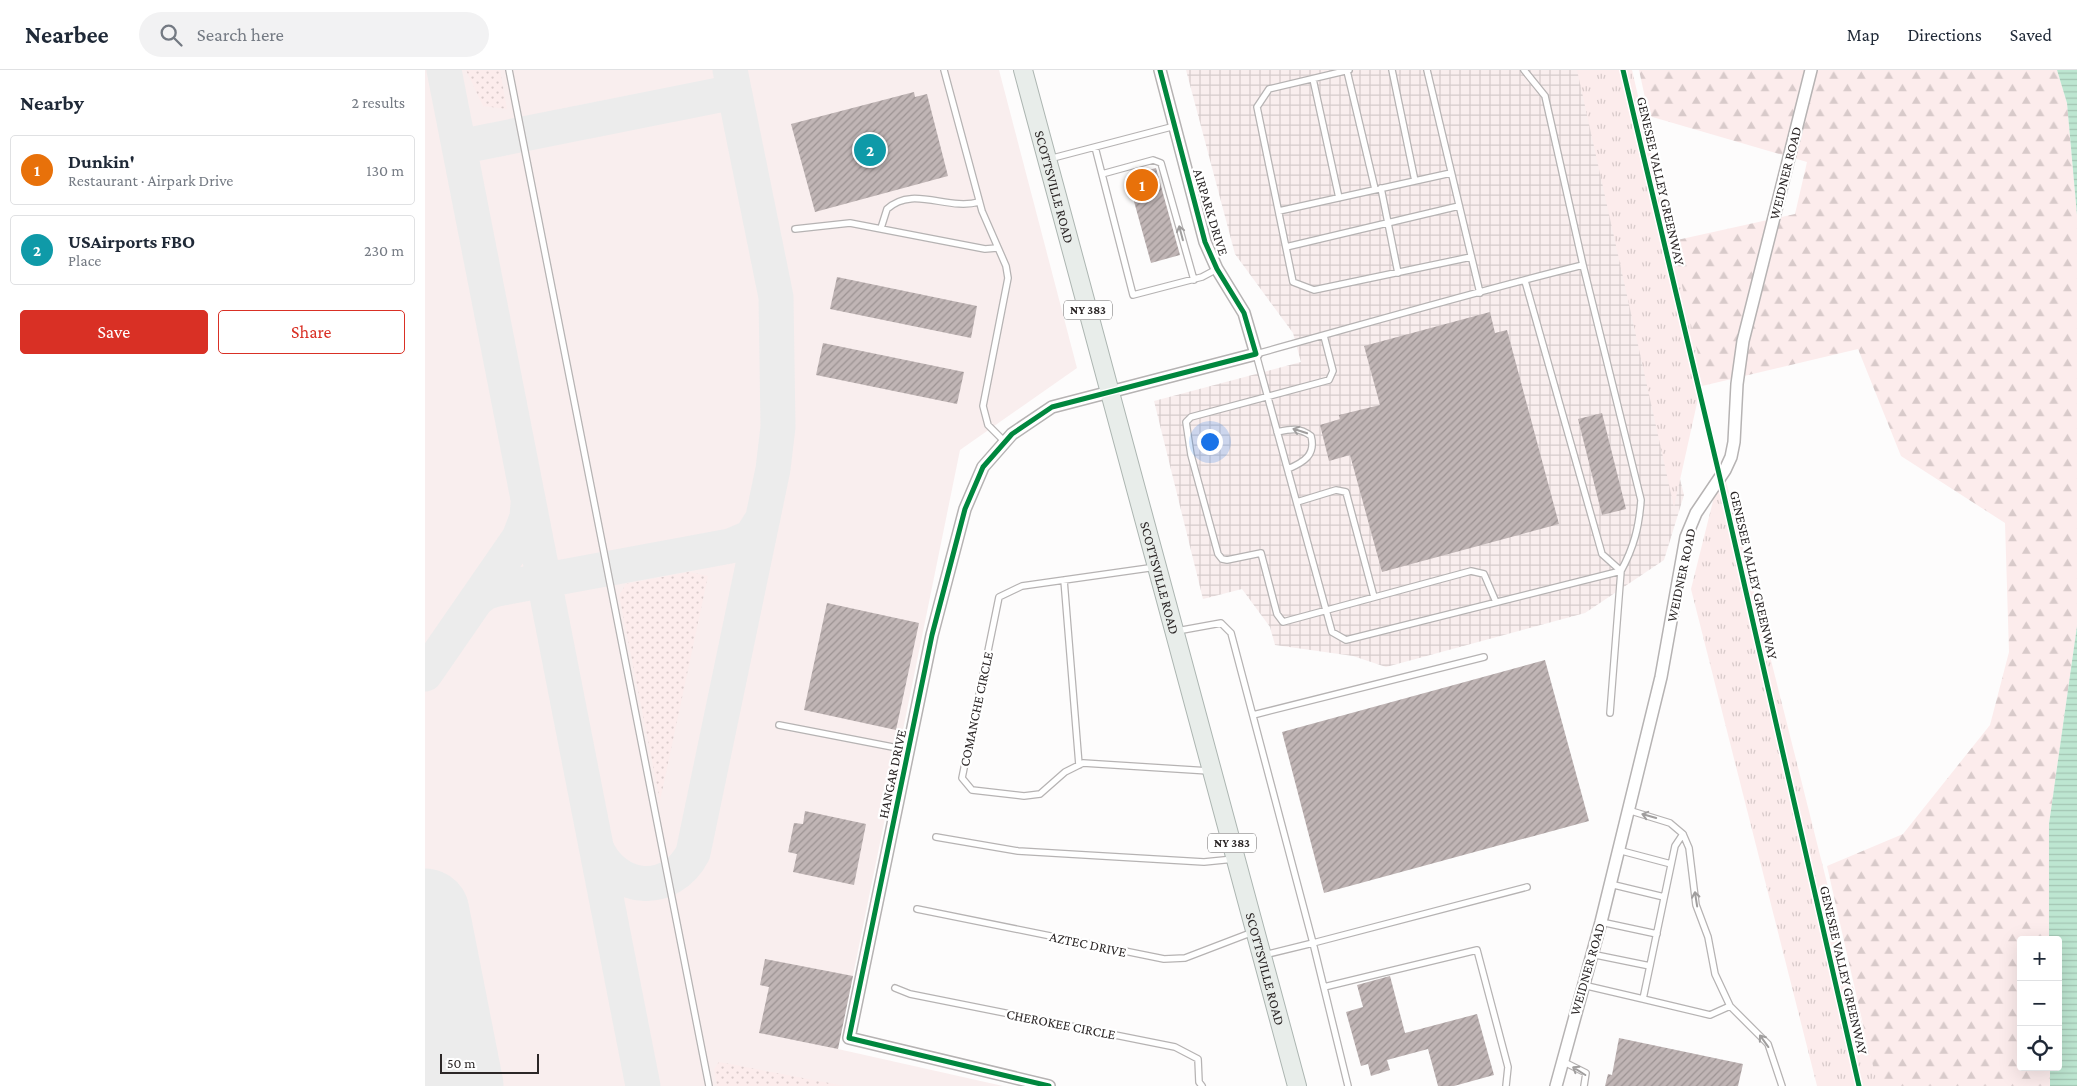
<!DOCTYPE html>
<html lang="en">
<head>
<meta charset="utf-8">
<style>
	:root { --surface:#fff; --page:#f2f2f3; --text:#1f2937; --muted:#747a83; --line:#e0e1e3; --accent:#d93025 }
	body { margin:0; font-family:"Crimson Pro",serif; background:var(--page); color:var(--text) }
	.controls { position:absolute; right:15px; bottom:15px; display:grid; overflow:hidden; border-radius:5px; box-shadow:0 5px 20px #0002 }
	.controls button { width:45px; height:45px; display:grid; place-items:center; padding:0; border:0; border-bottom:1px solid var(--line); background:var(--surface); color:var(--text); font:25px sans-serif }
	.scale { position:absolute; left:15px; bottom:12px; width:99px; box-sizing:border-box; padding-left:5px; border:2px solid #2c2727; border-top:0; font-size:14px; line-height:18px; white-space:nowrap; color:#2c2727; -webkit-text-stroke:4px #fff; paint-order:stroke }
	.you { position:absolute; left:784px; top:371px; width:18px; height:18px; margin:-12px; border:4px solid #fff; border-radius:50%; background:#1a73e8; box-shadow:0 0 0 8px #1a73e833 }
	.badge { display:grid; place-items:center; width:32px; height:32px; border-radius:50%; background:var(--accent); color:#fff; font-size:16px; font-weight:700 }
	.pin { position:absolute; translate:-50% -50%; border:2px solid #fff; box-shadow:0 1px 5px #0006 }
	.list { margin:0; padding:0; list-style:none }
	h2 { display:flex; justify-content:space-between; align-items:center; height:65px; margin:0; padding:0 20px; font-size:21px }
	h2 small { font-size:16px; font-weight:400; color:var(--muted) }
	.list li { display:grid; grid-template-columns:32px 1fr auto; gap:15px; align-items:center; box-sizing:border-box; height:70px; margin:0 10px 10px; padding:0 10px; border:1px solid var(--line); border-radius:5px }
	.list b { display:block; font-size:19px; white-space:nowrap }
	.list p { margin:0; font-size:16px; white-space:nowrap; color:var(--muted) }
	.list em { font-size:16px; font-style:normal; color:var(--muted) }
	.actions { display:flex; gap:10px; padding:15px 20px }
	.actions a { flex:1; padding:11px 0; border:1px solid var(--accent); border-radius:5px; text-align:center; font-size:18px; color:var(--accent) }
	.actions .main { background:var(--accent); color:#fff }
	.icon { flex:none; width:28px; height:28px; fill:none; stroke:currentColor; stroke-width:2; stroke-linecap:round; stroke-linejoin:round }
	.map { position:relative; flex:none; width:1652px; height:1016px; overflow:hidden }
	header { display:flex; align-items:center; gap:30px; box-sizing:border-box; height:70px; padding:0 25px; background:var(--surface); border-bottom:1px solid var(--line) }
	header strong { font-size:24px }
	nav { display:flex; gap:28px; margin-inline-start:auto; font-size:18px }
	.search { width:350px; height:45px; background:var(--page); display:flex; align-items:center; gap:12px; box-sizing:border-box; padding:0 18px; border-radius:28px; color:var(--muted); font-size:19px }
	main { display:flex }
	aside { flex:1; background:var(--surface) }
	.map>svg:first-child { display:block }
	.built { fill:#f9eeee }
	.industrial { fill:url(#industrial-grid) }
	.grass { fill:url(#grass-dots) }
	.forest { fill:url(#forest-firs) }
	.park { fill:url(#park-tufts) }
	.water { fill:url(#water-rules) }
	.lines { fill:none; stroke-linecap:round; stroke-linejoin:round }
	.taxiway { stroke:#ececec; stroke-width:35 }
	.runway { stroke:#ececec; stroke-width:89 }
	.building { fill:url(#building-hatch) }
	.lane-casing { stroke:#b6b3b3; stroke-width:8 }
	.street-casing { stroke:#b6b3b3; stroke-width:14 }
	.primary-casing { stroke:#acb5b1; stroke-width:20 }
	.lane { stroke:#fff; stroke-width:5.5 }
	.street { stroke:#fff; stroke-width:11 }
	.primary { stroke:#e8edea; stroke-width:18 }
	.cycleway-casing { stroke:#fff; stroke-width:8 }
	.cycleway { stroke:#00873e; stroke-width:5 }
	.oneway { stroke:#a09e9e }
	.labels { text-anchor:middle; stroke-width:4.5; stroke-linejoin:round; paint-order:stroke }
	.shield { fill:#fff; stroke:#6b6868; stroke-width:1 }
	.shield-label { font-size:12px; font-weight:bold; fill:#2c2727 }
	.street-label { font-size:14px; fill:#2c2727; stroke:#fff }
</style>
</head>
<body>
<header>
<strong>Nearbee</strong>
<div class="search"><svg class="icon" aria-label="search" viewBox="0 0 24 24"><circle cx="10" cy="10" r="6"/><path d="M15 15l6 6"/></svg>Search here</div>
<nav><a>Map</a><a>Directions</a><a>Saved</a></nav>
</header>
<main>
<aside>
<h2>Nearby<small>2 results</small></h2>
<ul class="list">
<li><span class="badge" style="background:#e8710a">1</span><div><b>Dunkin'</b><p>Restaurant · Airpark Drive</p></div><em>130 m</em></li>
<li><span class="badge" style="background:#0f9aa8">2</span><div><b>USAirports FBO</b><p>Place</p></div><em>230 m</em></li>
</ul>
<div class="actions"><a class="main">Save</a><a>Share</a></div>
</aside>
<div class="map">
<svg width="1652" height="1016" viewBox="0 0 1652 1016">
	<defs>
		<pattern id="industrial-grid" width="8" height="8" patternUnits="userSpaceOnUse" patternTransform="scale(1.25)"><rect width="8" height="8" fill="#f9eeee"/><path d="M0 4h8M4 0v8" fill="none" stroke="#d6cccc"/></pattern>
		<pattern id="grass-dots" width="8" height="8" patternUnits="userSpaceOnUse" patternTransform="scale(1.25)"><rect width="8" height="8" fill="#fcecec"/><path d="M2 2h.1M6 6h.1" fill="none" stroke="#d8caca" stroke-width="1.8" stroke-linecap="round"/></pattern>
		<pattern id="forest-firs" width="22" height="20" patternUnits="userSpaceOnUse" patternTransform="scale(1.25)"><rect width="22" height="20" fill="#fcecec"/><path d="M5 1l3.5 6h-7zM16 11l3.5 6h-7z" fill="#d8caca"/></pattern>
		<pattern id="park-tufts" width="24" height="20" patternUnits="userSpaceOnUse" patternTransform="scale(1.25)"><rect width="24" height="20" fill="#fcecec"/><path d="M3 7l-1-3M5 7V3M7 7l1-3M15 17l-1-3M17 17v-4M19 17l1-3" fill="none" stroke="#d8caca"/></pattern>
		<pattern id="water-rules" width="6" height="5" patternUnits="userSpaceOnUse" patternTransform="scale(1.25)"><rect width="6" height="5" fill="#bde6d1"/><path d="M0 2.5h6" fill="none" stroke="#a3c5b3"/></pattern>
		<pattern id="building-hatch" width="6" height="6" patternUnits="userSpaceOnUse" patternTransform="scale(1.25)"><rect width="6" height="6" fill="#c0b5b5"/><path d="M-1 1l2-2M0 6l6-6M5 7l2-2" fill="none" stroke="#9c9393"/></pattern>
	</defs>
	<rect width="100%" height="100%" fill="#fdfcfc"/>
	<path class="built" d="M0,0h574l78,298 -117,82 -122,599 165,37h-578z"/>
	<path class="industrial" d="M761,0h393l105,425 -20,65 -79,53 -199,54 -33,-11 -78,-11 -5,-18 -28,-38 -39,10 -49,-198 147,-39 -8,-29 -58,-79z"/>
	<path class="grass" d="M41,0h34l7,39 -24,-3z
		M264,502l19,4 -48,225 -41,-206 7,-11z
		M294,992l126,24h-128l-3,-17z"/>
	<path class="forest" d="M1214,0h418l10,33 10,112v411l-28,198v116h-28v127h29v19h-173l-50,-220 76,-32 87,-109 19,-73 -4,-129 -104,-67 -43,-107 -156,37 -34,-144 127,-28 12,-52 -158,-46z"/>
	<path class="park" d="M1152,0h55l71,306 -29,131z
		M1297,395l156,621h-61l-126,-497z"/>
	<path class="water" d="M1632,0h20v145l-10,-112z
		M1652,556v460h-27v-19h8v-127h-9v-116z"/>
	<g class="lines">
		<path class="taxiway" d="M19,0l199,1016
			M34,77l275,-55
			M51,530l9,-7 12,-4 233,-43 21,-9 12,-19
			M0,604l94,-136 8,-21 1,-13
			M171,777c19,45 74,50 97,6l80,-384 5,-42 -2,-130 -46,-227"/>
		<path class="runway" d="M0,843l34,173"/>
	</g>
	<path class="building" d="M489,22l1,5 12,-3 21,82 -133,36 -24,-88z
		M731,98l24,87 -29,8 -24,-87z
		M412,207l140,29 -6,32 -141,-29z
		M1065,242l5,21 12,-3 52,194 -177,48 -32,-117 -21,6 -9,-36 20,-6 -1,-4 41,-10 -16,-59z
		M398,273l141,29 -7,32 -141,-29z
		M1177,343l24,96 -24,6 -24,-96z
		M402,533l92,20 -23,107 -92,-20z
		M1120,590l44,161 -265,72 -42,-161z
		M380,741l61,13 -12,61 -61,-13 4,-18 -9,-2 6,-29 9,1z
		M340,889l88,17 -15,73 -79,-16 10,-46 -9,-2z
		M965,906l15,57 72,-19 17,61 -40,11h-16l-10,-37 -41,11 3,10 -19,6 -3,-12 -7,2 -15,-54 17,-5 -6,-22z
		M1194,968l124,26 -5,22h-133l3,-12 4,1z"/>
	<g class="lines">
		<defs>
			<path id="lane" d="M84,0l200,1016
				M519,0l38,141 24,55 2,12 -25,128 5,19 16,16
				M924,0l-80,19 -12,18 36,175 21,8 157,-33
				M967,0l23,111
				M1002,0l53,223
				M1099,0l21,26 38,169
				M922,1l28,118
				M888,9l26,119
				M670,77l38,148 69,-18 15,-8
				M624,89l126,-33
				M677,104l51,-14 8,3 33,117
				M956,118l17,85
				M854,141l172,-38
				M456,158l6,-19c26,-24 60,2 92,-7
				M370,159l55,-6 135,26 12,-1
				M861,177l173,-41
				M1100,211l77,273 19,17c13,-24 18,-44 20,-71l-58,-235c-109,27 -218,59 -327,89l76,278 14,8 275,-69 -11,142
				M899,266l9,35 -4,9 -138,37 -5,5 5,33 27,99 4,5 5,1 34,-7 16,61 6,8 188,-51 13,3 12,28
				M852,362c14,-3 22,-5 34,4 5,19 -7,26 -23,33
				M872,432l39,-12 10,2 28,105
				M731,497l-134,19 -23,11 -37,181 10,12 52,6 16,-2 25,-22 18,-9 126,8
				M639,510l15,185
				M752,561l44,-8 10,10 82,310 214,-56
				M828,645l231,-58
				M354,655l129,25
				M1203,740l42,13 13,11 6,14 7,57 12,32 7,37 15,32 38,38 14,42
				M511,767l82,14 186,11 30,-3
				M1193,780l53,14
				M1185,814l54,13
				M492,839l247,50 21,-1 68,-26
				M1176,852l56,12
				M1166,884l59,12
				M839,885l49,-12 35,143
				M1158,915l60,14 32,-153 8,-12
				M899,917l153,-37 31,117 -2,19
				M470,918l15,6 265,53 23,12 1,23 3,4
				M1218,929l67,16 20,-9
				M1137,991l24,12 -2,13"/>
			<path id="street" d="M624,1016l-200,-48 83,-403 33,-126 18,-42 29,-33 40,-27 204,-53 -12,-41 -27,-44 -12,-27 -45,-172
				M1131,1016l45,-164 60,-245 25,-140 10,-24 29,-43 6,-13 3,-15 3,-58 6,-43 68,-271"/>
			<g id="primary">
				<path id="s1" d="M598,0l274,1016"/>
			</g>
		</defs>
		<use href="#lane" class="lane-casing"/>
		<use href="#street" class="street-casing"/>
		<use href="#primary" class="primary-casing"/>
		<use href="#lane" class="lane"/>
		<use href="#street" class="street"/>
		<use href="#primary" class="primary"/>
		<defs>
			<path id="cycleway" d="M1198,0l97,408 139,608
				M624,1016l-200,-48 83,-403 33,-126 18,-42 29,-33 40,-27 204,-53 -12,-41 -27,-44 -12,-27 -45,-172"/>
		</defs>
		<use href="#cycleway" class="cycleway-casing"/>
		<use href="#cycleway" class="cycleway"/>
	</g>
	<defs><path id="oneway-shaft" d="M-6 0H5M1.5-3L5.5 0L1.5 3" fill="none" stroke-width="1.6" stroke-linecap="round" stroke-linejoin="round" transform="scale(1.25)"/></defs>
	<g class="oneway">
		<use href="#oneway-shaft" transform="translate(756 163) rotate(-105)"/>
		<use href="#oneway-shaft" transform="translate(875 361) rotate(-162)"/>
		<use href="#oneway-shaft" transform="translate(1224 746) rotate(-164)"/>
		<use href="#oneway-shaft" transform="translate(1271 829) rotate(-99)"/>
		<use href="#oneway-shaft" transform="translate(1339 971) rotate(-126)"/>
		<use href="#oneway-shaft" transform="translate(1154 1001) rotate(-148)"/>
	</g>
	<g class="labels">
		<g class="shield">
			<rect x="639" y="230.5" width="48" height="19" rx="4"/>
			<rect x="783" y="763.5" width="48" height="19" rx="4"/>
		</g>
		<g class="shield-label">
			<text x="663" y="244">NY 383</text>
			<text x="807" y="777">NY 383</text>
		</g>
		<g class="street-label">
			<text transform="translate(1360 103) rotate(-76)" y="5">WEIDNER ROAD</text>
			<text transform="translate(1236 111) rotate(77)" y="5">GENESEE VALLEY GREENWAY</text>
			<text dy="5" stroke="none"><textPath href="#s1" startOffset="121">SCOTTSVILLE ROAD</textPath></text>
			<text transform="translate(786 142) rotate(73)" y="5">AIRPARK DRIVE</text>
			<text transform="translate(1256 505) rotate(-78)" y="5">WEIDNER ROAD</text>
			<text transform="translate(1329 505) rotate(77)" y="5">GENESEE VALLEY GREENWAY</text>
			<text dy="5" stroke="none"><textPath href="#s1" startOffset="526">SCOTTSVILLE ROAD</textPath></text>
			<text transform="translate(551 639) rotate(-78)" y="5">COMANCHE CIRCLE</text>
			<text transform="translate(467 704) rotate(-78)" y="5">HANGAR DRIVE</text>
			<text transform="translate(663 874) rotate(12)" y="5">AZTEC DRIVE</text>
			<text dy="5" stroke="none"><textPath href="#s1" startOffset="931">SCOTTSVILLE ROAD</textPath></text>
			<text transform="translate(1162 899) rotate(-74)" y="5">WEIDNER ROAD</text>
			<text transform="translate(1419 900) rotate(77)" y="5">GENESEE VALLEY GREENWAY</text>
			<text transform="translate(636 954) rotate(11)" y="5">CHEROKEE CIRCLE</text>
		</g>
	</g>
</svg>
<div class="controls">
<button>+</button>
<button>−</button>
<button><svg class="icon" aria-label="locate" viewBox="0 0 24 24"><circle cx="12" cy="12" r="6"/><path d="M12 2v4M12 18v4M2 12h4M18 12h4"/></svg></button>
</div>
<div class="scale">50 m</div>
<div class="you"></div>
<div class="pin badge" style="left:717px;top:115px;background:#e8710a">1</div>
<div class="pin badge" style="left:445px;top:80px;background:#0f9aa8">2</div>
</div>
</main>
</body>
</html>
